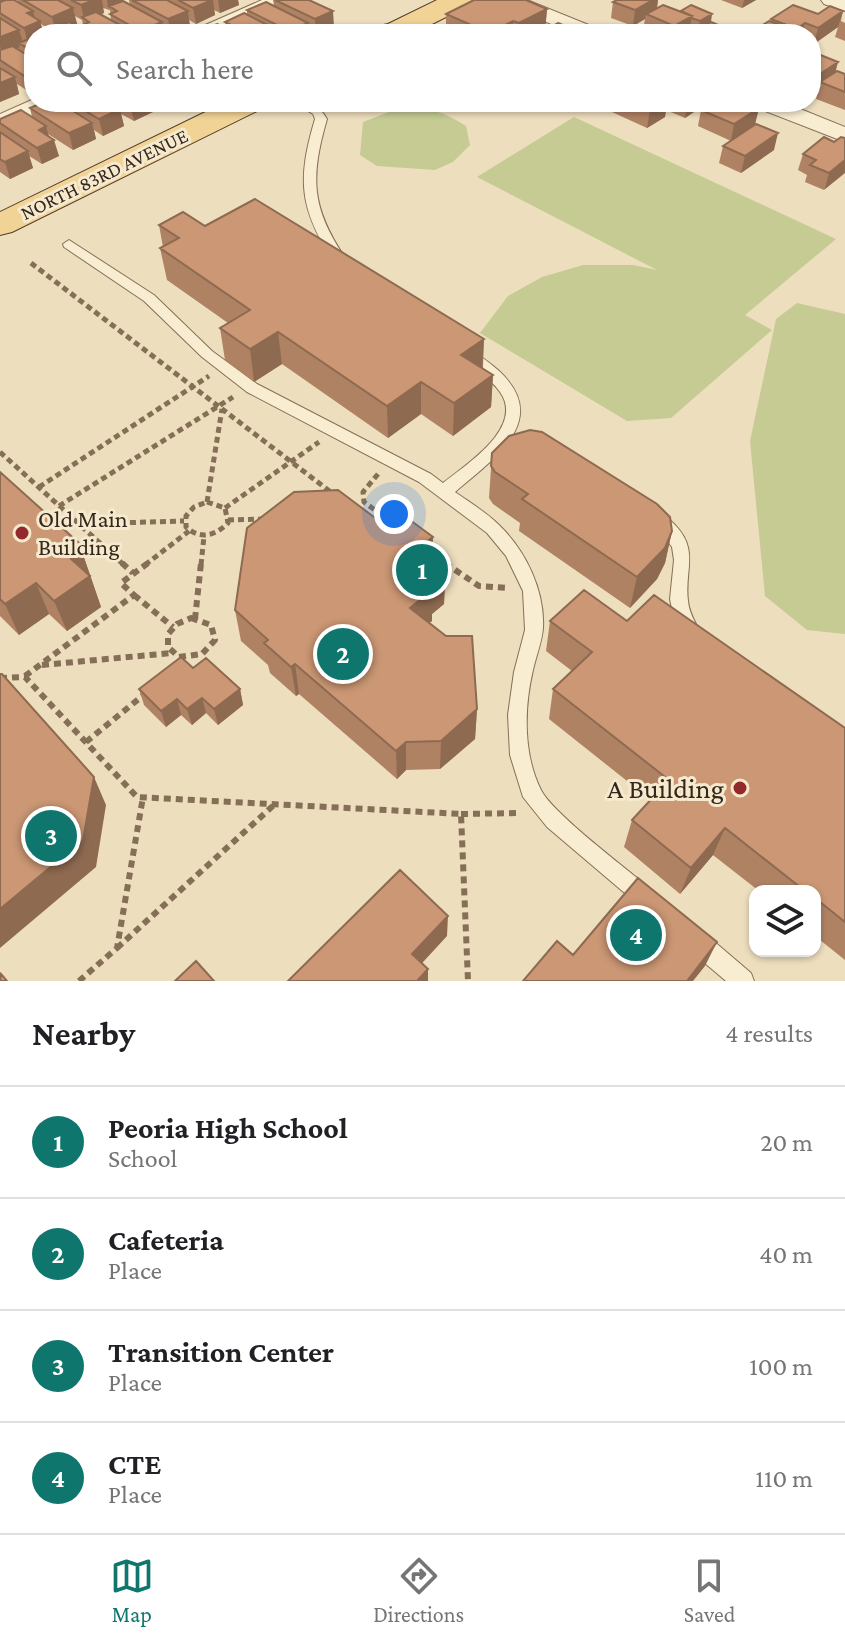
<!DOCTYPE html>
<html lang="en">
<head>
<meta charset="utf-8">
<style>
	:root { --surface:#fff; --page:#f2f2f2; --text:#202124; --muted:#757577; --line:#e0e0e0; --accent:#0f766e }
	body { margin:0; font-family:"Crimson Pro",serif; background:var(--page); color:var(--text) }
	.controls { position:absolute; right:24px; bottom:24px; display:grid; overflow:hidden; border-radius:16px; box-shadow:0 2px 6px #0004 }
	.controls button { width:72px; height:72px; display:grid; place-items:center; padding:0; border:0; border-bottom:2px solid var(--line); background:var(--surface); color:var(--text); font:40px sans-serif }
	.you { position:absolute; left:394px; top:514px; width:28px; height:28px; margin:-20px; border:6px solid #fff; border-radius:50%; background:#1a73e8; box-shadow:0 0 0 12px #1a73e833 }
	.badge { display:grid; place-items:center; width:52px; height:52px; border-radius:50%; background:var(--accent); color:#fff; font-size:26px; font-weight:700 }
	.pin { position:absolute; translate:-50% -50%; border:4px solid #fff; box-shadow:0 2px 8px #0006 }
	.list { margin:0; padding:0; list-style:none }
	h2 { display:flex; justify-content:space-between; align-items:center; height:104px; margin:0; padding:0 32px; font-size:34px }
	h2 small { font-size:26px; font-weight:400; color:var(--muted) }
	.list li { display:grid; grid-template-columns:52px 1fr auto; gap:24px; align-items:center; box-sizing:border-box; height:112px; padding:0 32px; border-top:2px solid var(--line) }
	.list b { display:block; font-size:30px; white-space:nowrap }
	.list p { margin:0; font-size:26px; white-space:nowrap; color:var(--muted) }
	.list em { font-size:26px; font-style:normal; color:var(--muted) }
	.icon { flex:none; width:44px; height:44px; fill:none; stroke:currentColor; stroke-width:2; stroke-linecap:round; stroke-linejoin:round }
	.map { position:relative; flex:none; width:845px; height:981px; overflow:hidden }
	.search { position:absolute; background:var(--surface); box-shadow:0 2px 6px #0004; left:24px; right:24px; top:24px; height:88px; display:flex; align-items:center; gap:20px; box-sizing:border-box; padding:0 28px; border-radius:32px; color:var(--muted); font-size:30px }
	.sheet { height:552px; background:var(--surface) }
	nav { display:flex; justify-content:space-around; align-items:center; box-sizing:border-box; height:112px; border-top:2px solid var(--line); background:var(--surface); font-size:22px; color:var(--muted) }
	nav a { display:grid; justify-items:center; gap:4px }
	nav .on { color:var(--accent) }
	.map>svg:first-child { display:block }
	.green { fill:#c5cb93 }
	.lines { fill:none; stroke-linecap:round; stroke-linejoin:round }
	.lane-casing { stroke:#856f57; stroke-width:2 }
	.street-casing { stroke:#856f57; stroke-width:2 }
	.primary-casing { stroke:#533d2c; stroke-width:2 }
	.path-far1 { stroke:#856f57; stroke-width:5; stroke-dasharray:6 4; stroke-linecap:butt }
	.path { stroke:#856f57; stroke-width:6; stroke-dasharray:7 5; stroke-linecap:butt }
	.lane { fill:#f8ecd1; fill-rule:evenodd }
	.street { fill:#f8ecd1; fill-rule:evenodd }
	.primary { fill:#f1d395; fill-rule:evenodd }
	.wall { fill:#af8264; fill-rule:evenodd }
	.shaded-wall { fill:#8e6a51 }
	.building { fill:#cb9774; stroke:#8e6a51; stroke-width:2 }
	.poi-dot { fill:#94282a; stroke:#f5e9ce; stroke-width:3 }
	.labels { text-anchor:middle; stroke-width:6; stroke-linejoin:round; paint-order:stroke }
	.far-street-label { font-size:20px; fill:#35271c; stroke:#f5e9ce }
	.poi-label { font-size:24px; fill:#35271c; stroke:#f5e9ce; text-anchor:start }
	.near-poi-label { font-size:28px; fill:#35271c; stroke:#f5e9ce; text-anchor:end }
</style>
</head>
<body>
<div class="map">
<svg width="845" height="981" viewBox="0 0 845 981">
	<rect width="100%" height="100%" fill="#eddebe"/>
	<path class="green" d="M402,107c25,0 43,5 64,19l4,19 -17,17 -18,8 -58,-4 -17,-11 3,-33z
		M574,117l262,122 -91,76 27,15 -101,88 -44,3 -147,-88 28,-37 34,-19 41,-12h50l24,5 -180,-93z
		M797,303l48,11v320l-38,-4 -42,-34 -15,-155 26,-122z"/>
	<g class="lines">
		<defs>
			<path id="lane" d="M294,102c16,0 25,3 33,17 -17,59 -16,89 19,140l-2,3h-10c-35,-53 -37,-83 -19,-143l-2,-5z
				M69,240l85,55 58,56 45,33 174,90 12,9c24,-19 82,-56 57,-91 -11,-16 -29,-24 -41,-38l2,-3c12,-3 27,11 37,19 55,50 -5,89 -43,122 14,10 31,20 44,33 27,26 46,66 44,103 -1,14 -7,28 -10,42 -9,38 -10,84 8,120 12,24 89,81 113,102l4,7 -4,7 -7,3 -7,-3 -93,-79 -24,-30 -13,-42 -2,-40 6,-43 11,-42 -2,-39 -17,-35 -19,-23 -68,-51 -172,-90 -45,-35 -58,-56 -80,-54 -1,-3z
				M659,513c7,2 10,6 15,11 26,26 10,46 14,77 1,11 6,19 11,29l-3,5 -6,2 -6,-2 -11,-21 -3,-15 4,-39 -2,-13 -21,-28 2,-4z
				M695,929l8,3 48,41 3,8h-28l-39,-33 -3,-8 3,-8z"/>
			<path id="street" d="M31,0l-3,4 -28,10v-13z
				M262,0h27l-3,4 -68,30h-27l3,-4z
				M499,0h28l74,30 3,4h-28l-74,-30z
				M821,0h24v11l-21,-7z
				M34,99v3h22l-3,5 -53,22v-15z
				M752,102h31l62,25v15l-90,-35z"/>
			<path id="primary" d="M437,0h35l-4,6 -56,28h-46l4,-6 18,-4z
				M226,102h39l-4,7 -249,123 -12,3v-23z"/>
		</defs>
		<use href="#lane" class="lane-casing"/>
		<use href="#street" class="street-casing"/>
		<use href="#primary" class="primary-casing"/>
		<path class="path-far1" d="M31,263l301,230
			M0,452l124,113
			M378,474l-15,18 1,10 23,17
			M39,487l170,-111
			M207,502l18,6 3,15c-13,13 -28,17 -42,4v-11l8,-9z
			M207,502l15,-93
			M59,506l174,-109
			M225,508l94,-66
			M228,520l37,-1
			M80,524l104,-3
			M443,561l5,4
			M145,565l44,-34
			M201,565l3,-29"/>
		<path class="path" d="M122,563l11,10
			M445,563l34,23 30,2
			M134,595l39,32
			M191,618l20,7 4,15 -13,14 -23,3 -11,-10v-13l9,-10z
			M195,619l6,-56
			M42,665l130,-12
			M25,676l109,-81 -13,-12 27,-20
			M0,678l25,-1 112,120 324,17 7,167
			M86,742l60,-49
			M461,814l59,-1
			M117,948l158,-144
			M79,981l38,-33 26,-151"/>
		<use href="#lane" class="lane"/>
		<use href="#street" class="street"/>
		<use href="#primary" class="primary"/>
	</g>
	<path class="wall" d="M18,0h104l8,5 -1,-5h109l1,5 -19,8 -6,-3 1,5 -19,9 -7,-4 1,7 -17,7h-4l-6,-3 1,3h-112l-1,-4 -10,-6 -7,10v58l-3,1 -14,-9 2,10 -19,8v-100l18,1zM103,8l7,2 1,10 -10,-6 3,-1zM75,16l7,4 2,11 -10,-6 3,-1z
		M273,0h36l25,27 -15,7h-5l-5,-3v3h-111v-2l28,-4 -1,-6 22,-7v-5l27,-4z
		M617,0h41l-1,8 54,14 -13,7 -8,-3 -1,6 -4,2h-32l-10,-4 2,-11 -12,7 -22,-8 2,-16z
		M721,0h35l-14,8z
		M547,9l-2,21 39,4h-138v-20z
		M843,11l-2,10 4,2v18l-10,-4 3,-10 -24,17 -3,-1v-9h-63l23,-13v-2z
		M811,53l24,19 10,2v36l-29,-11 3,-11z
		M60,102h114l-14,6 -6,-4 1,7 -21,10 -13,-7 3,12 -21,10 -9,-6 2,9 -23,11 -25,-16 11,22 -17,8 -13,-8 4,12 -23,11 -10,-7v-53l32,-2 -2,-9z
		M590,102h117l-1,2 -21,14 -19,-8 -1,7 -18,11z
		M759,108l-4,16 -24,17 -33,-15 3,-16z
		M841,137l-17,53 -19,-8 2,-7 -9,-5 5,-16 31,-12z
		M723,146l51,4 -33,23 -22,-10z
		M159,225l46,1 279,113 -1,29 10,7 -2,32 -38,29 -32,-22 -33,24 -106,-74 -28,18 -29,-22 -5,-32 8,-5 -61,-43 -7,-32 3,-1z
		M492,453l180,78 -7,32 -8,16 -27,29 -111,-77 1,-8 -27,-19 -4,-6z
		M0,472l79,71 22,64 -34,24 -18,-17 -30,21 -19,-19z
		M378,520l55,26 13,10 -2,48 -12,10v7l-3,2 48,86 -2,30 -35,30 -34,1 -9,9 -98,-85 -3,2 -26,-23 -2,-8 -27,-24 -6,-31z
		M550,621h77l218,107v232l-30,-24v-45h-56l-46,-36 -33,39 -56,-47 8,-27 19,-20 -102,-81 4,-30 19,-18 -26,-20z
		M193,668l47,21 3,16 -25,20 -12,-12 -14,12 -11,-10 -15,12 -22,-22 -5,-16z"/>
	<path class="shaded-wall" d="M94,0h8l2,13 -18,7 -2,-1 -3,-14z
		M107,0h15l1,5 -14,1v5z
		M213,0l2,15 -19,9 -3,-16z
		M218,0h20l1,5 -19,8z
		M653,0h5l-2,13 -10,1 -1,5 -12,7 2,-16z
		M744,0h12l-14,8z
		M73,8l4,16 -21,8 -4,-15z
		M547,9l-2,23 -4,2h-22v-11z
		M33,11l3,12 4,-2 4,13h-10v7l-6,3 -4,-16 3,-15z
		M188,11l2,16 -19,7 -3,-15z
		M333,11l1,16 -18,7 -1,-15z
		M843,11l-5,16 -24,17 4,-16z
		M712,14l-1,8 -13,7 2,-8z
		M692,16l-3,16 -4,2h-12l1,-8z
		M513,21l-1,13h-23v-1z
		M162,22l2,12h-23l-1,-3z
		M308,23l1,11h-20v-3z
		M805,23l-3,11h-6l1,-5z
		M19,30l5,16 -5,-3 1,4 -18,7 -2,-8v-9z
		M838,62l-4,16 -14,4 -1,6 -8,5v-13z
		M34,73v19l-3,1 -5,-16z
		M15,77l4,17 -19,8v-19z
		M136,102h17l2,9 -21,10 -4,-16z
		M159,102h15l-14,6z
		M654,102h13l-2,15 -18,11 4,-24z
		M688,102h19l-1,2 -21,14z
		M759,108l-4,16 -24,17 3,-17z
		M120,109l4,17 -21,10 -4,-17z
		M92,123l4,16 -23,11 -4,-17z
		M46,126l4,15 4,-1 5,16 -17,8 -5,-16 2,-18z
		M778,133l-4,17 -33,23 4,-17z
		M28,151l5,17 -23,11 -5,-17z
		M845,160v13l-21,17 5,-17z
		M278,332l4,32 -28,18 -4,-33z
		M484,339l-2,32 -21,-16z
		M493,375l-2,32 -38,29 1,-33z
		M421,382v32l-33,24 -1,-32z
		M672,531l-7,32 -8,16 -27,29 7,-31z
		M433,537l-1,31 -6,-26z
		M79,543l22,64 -34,24 -13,-30z
		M446,556l-2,48 -12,10v7l-21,17 -1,-30 18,-22 7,-21z
		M36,583l13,31 -30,21 -14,-31z
		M295,664l4,30 -3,2 -5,-29z
		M240,689l3,16 -25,20 -4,-16z
		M202,698l4,15 -14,12 -5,-16z
		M177,699l4,16 -15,12 -5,-16z
		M477,709l-2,30 -35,30 1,-28z
		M406,742v28l-9,9 -1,-28z
		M94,777l12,28 -10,62 -96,81v-39z
		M725,828l-12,27 -33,39 11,-26z
		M448,916l-1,20 -34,37 -1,-19z
		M717,942l-12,24 -12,15h-6z
		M428,969v12h-11z"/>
	<path class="building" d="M6,0h8l19,11 -6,2 13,8 -16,7 -24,-15v-11z
		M23,0h35l15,8 -21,9z
		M71,0h23l-13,5z
		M132,0h35l21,11 -20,8z
		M178,0h34l-19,8z
		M275,0h34l24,11 -18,8z
		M474,0h52l21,9 -28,14 -6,-2 -24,12 -43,-19z
		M617,0h36l-18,10 -22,-8z
		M123,1l39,21 -22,9 -30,-17 7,-3 -8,-5z
		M266,2l42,21 -19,8 -42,-21z
		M663,5l29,11 -18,10 -28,-12z
		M691,5l21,9 -12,7 -9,-3 1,-2 -11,-5z
		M793,5l25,9 12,-8 13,5 -25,17 -13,-5 -8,6 -26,-10z
		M96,12l39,21 -36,1 -16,-9 6,-3 -7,-5z
		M244,13l31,16 -5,2 5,3h-26l-24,-12z
		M0,18l19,12 -19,7z
		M769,21l25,9 -7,4h-39z
		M69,22l20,12h-31l-8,-4z
		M711,22l24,10 -4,2h-39z
		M558,23l26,11h-46z
		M217,24l19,10h-35l-3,-2z
		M34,37v15l-15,-9z
		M12,46l22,13v14l-8,4 -26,-17v-10z
		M813,52l25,10 -27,18v-27z
		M0,68l15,9 -15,6z
		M837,71l8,3v18l-25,-10z
		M44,102h15l33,21 -23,10 -39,-25z
		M71,102h37l12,7 -21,10z
		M713,102h33l13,6 -25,16 -33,-14z
		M21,110l25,16 -7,4 15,10 -17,8 -37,-25v-4z
		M756,124l22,9 -33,23 -22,-10z
		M0,132l28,19 -23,11 -5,-3z
		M824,137l10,5 7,-5 4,1v22l-16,13 -19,-8 6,-5 -13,-6z
		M255,199l229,140 -23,16 32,20 -39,28 -33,-21 -34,24 -109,-74 -28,17 -30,-21 30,-18 -90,-62 19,-10 -20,-13 24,-13 22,14z
		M530,430l12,2 115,72 13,13 2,14 -7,17 -28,29 -115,-78 6,-5 -33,-22 -4,-6 1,-13 17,-17z
		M0,472l79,71v11l-8,5 19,17 -36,25 -18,-18 -31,21 -5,-5z
		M338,490l40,30 8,-11 20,15 4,-4 23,17 -7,5 20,14 -11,9 10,7 -17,14 4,4 -22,18 36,28h26l5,73 -36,32 -35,1 -10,9 -101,-87 -4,3 -27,-24 4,-3 -33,-30 12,-82 47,-36z
		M584,590l43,31 27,-26 191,133v194l-30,-24v-7h-10l-80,-63 -34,40 -59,-48 37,-40 -116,-91 39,-37 -42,-31z
		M181,657l12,11 13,-10 34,31 -26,20 -12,-11 -15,11 -10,-10 -16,12 -22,-22z
		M0,674h2l92,103 -11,63 -83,69z
		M400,870l48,46 -36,38 16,15 -11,12h-129z
		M638,878l79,64 -30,39h-164l34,-40 16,14z
		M196,961l18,20h-39z
		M1,974l6,7h-7z"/>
	<g class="poi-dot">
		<circle cx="22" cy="533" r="8"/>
		<circle cx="740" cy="788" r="8"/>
	</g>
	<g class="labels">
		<g class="far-street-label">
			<text transform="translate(104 174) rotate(-26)" y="7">NORTH 83RD AVENUE</text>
		</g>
		<g class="poi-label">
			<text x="38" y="527">Old Main<tspan x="38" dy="28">Building</tspan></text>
		</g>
		<g class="near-poi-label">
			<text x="724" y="798">A Building</text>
		</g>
	</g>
</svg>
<div class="controls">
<button><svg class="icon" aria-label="layers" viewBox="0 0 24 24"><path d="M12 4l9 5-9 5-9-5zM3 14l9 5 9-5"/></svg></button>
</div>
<div class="you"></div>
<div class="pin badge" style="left:422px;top:570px">1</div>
<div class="pin badge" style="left:343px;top:654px">2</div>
<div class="pin badge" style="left:51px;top:836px">3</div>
<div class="pin badge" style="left:636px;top:935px">4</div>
<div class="search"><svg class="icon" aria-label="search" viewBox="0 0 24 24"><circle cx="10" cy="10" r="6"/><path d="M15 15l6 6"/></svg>Search here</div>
</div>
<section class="sheet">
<h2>Nearby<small>4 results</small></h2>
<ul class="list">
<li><span class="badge">1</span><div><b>Peoria High School</b><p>School</p></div><em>20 m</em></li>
<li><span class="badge">2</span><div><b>Cafeteria</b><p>Place</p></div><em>40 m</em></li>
<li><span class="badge">3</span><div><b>Transition Center</b><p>Place</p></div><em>100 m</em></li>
<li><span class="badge">4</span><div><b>CTE</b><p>Place</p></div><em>110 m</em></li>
</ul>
</section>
<nav>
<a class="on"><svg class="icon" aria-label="map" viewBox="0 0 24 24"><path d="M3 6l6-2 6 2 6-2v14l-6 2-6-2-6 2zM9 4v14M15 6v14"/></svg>Map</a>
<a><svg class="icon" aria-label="directions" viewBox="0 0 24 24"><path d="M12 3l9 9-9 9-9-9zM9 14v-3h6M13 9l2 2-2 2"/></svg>Directions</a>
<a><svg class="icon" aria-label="saved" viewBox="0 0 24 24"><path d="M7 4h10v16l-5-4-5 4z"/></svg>Saved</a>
</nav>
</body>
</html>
